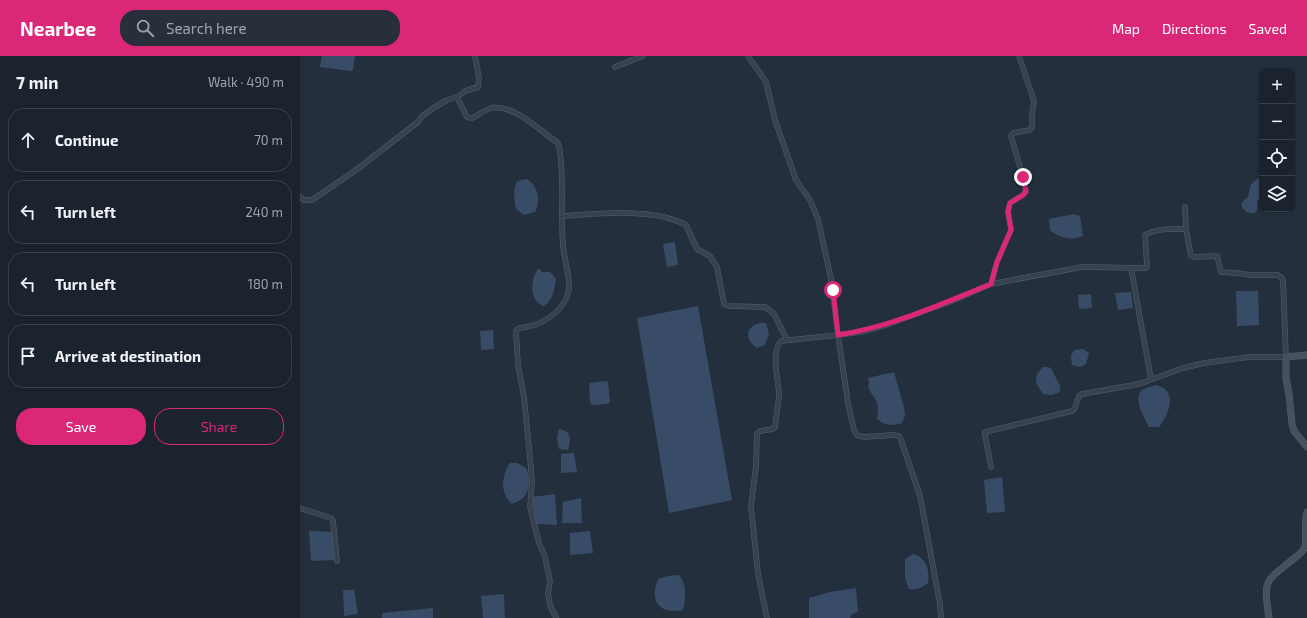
<!DOCTYPE html>
<html lang="en">
<head>
<meta charset="utf-8">
<style>
	:root { --surface:#1b232e; --page:#282f3a; --text:#f1f3f6; --muted:#a0a4aa; --line:#39404a; --accent:#db2777 }
	body { margin:0; font-family:"Exo 2",sans-serif; background:var(--page); color:var(--text) }
	.controls { position:absolute; right:12px; top:12px; display:grid; overflow:hidden; border-radius:8px; box-shadow:0 1px 3px #0004 }
	.controls button { width:36px; height:36px; display:grid; place-items:center; padding:0; border:0; border-bottom:1px solid var(--line); background:var(--surface); color:var(--text); font:20px sans-serif }
	.stop { position:absolute; width:12px; height:12px; margin:-9px; border:3px solid #db2777; border-radius:50%; background:#fff }
	.stop.end { background:#db2777; border-color:#fff; box-shadow:0 1px 4px #0008 }
	.list { margin:0; padding:0; list-style:none }
	h2 { display:flex; justify-content:space-between; align-items:center; height:52px; margin:0; padding:0 16px; font-size:17px }
	h2 small { font-size:13px; font-weight:400; color:var(--muted) }
	.list li { display:grid; grid-template-columns:26px 1fr auto; gap:12px; align-items:center; box-sizing:border-box; height:64px; margin:0 8px 8px; padding:0 8px; border:1px solid var(--line); border-radius:16px }
	.list b { display:block; font-size:15px; white-space:nowrap }
	.list em { font-size:13px; font-style:normal; color:var(--muted) }
	.actions { display:flex; gap:8px; padding:12px 16px }
	.actions a { flex:1; padding:9px 0; border:1px solid var(--accent); border-radius:16px; text-align:center; font-size:14px; color:var(--accent) }
	.actions .main { background:var(--accent); color:#fff }
	.icon { flex:none; width:22px; height:22px; fill:none; stroke:currentColor; stroke-width:2; stroke-linecap:round; stroke-linejoin:round }
	.map { position:relative; flex:none; width:1007px; height:562px; overflow:hidden }
	header { display:flex; align-items:center; gap:24px; box-sizing:border-box; height:56px; padding:0 20px; background:var(--accent); color:#fff }
	header strong { font-size:19px }
	nav { display:flex; gap:22px; margin-inline-start:auto; font-size:14px }
	.search { width:280px; height:36px; background:var(--page); display:flex; align-items:center; gap:10px; box-sizing:border-box; padding:0 14px; border-radius:16px; color:var(--muted); font-size:15px }
	main { display:flex }
	aside { flex:1; background:var(--surface) }
	.map>svg:first-child { display:block }
	.water { fill:#394c67 }
	.lines { fill:none; stroke-linecap:round; stroke-linejoin:round }
	.street-casing { stroke:#565f6c; stroke-width:5.5 }
	.secondary-casing { stroke:#565f6c; stroke-width:7 }
	.street { stroke:#38414e; stroke-width:4.5 }
	.secondary { stroke:#465061; stroke-width:6 }
	.route { stroke:#db2777; stroke-width:5 }
</style>
</head>
<body>
<header>
<strong>Nearbee</strong>
<div class="search"><svg class="icon" aria-label="search" viewBox="0 0 24 24"><circle cx="10" cy="10" r="6"/><path d="M15 15l6 6"/></svg>Search here</div>
<nav><a>Map</a><a>Directions</a><a>Saved</a></nav>
</header>
<main>
<aside>
<h2>7 min<small>Walk · 490 m</small></h2>
<ul class="list">
<li><svg class="icon" aria-label="ahead" viewBox="0 0 24 24"><path d="M12 20V5M6 11l6-6 6 6"/></svg><div><b>Continue</b></div><em>70 m</em></li>
<li><svg class="icon" aria-label="left" viewBox="0 0 24 24"><path d="M17 20v-9H6M10 6l-5 5 5 5"/></svg><div><b>Turn left</b></div><em>240 m</em></li>
<li><svg class="icon" aria-label="left" viewBox="0 0 24 24"><path d="M17 20v-9H6M10 6l-5 5 5 5"/></svg><div><b>Turn left</b></div><em>180 m</em></li>
<li><svg class="icon" aria-label="arrive" viewBox="0 0 24 24"><path d="M6 21V4h12l-3 4 3 4H6"/></svg><div><b>Arrive at destination</b></div></li>
</ul>
<div class="actions"><a class="main">Save</a><a>Share</a></div>
</aside>
<div class="map">
<svg width="1007" height="562" viewBox="0 0 1007 562">
	<rect width="100%" height="100%" fill="#242f3e"/>
	<path class="water" d="M22,0h33l-2,14 -2,1 -31,-4v-1z
		M962,120v23l-5,2v9l-2,3c-6,1 -12,-2 -14,-9l4,-5 3,-2 3,-13z
		M227,123c11,7 14,21 8,33l-11,3 -8,-6c-2,-11 -3,-19 1,-28z
		M774,158l6,2 3,20c-11,5 -24,2 -33,-6l-1,-11z
		M374,186l1,1 3,22 -11,2 -4,-23z
		M238,213h2l2,3h8l6,7c-2,11 -2,20 -12,27 -15,-4 -14,-27 -6,-37z
		M936,235h22l1,34 -22,1z
		M831,236l2,16 -15,2 -3,-17z
		M791,238l1,14 -13,1 -1,-14z
		M398,250l34,194 -63,13 -32,-195z
		M460,267h6l3,11 -4,11 -8,3c-12,-8 -13,-21 3,-25z
		M193,274l1,19 -13,1 -1,-19z
		M783,293l6,4 -3,11 -6,3 -8,-2 -1,-9 3,-6z
		M743,311h4l4,1 9,18v6l-8,3 -9,-1 -7,-11 1,-9z
		M594,316l10,35 1,9 -3,7c-10,3 -17,3 -25,-4 1,-7 2,-14 -2,-20 -3,-5 -5,-7 -7,-13l1,-2 -1,-6z
		M307,325l1,2 2,19 -3,2 -15,1 -2,-3 -1,-19z
		M857,329c2,1 6,2 8,4 11,9 1,30 -6,38h-10c-5,-10 -18,-30 -5,-38 4,-2 9,-3 13,-4z
		M259,373c13,2 12,10 9,21l-9,-1 -2,-11z
		M274,397l3,19 -16,1v-19z
		M210,407h7l9,5c4,9 5,22 -3,30 -3,3 -8,4 -11,6 -13,-12 -10,-28 -2,-41z
		M702,421l3,35 -18,1 -3,-33z
		M255,438l2,31 -21,-1 -4,-27z
		M281,442l1,25h-20l1,-21z
		M10,475l22,1 3,26 -2,2 -20,1 -2,-1 -2,-28z
		M290,475l3,22 -23,2v-22z
		M613,498c13,3 17,16 15,29 -7,5 -10,7 -19,6l-4,-10v-20z
		M379,519c8,10 7,22 4,35 -24,5 -34,-9 -25,-31l10,-3z
		M556,532l2,24 -6,2 -2,4h-41v-20l21,-6z
		M43,534h11l4,24 -14,2z
		M204,538l1,24h-22l-2,-22z
		M133,552v10h-51v-5z"/>
	<g class="lines">
		<defs>
			<path id="street" d="M448,0l18,26 9,38 21,60 14,20 8,19 13,60 7,56 23,-3 25,-7 66,-24 39,-17 91,-17 64,1 1,-2 -2,-31c12,-7 28,-6 41,-6
				M315,11l28,-11
				M157,41l10,20 5,1c6,-3 13,-8 19,-10 24,-4 49,23 67,35l1,3c6,32 1,66 4,98 0,12 8,35 6,46 -5,22 -28,37 -50,38l-3,3 2,34 6,32 7,71 1,15 -2,24 9,36 6,14 5,24 -2,13 2,11 6,13
				M0,141l4,3h8l44,-30 62,-48 4,-6 13,-9 12,-7 12,-4 6,-5 13,-4 1,-9 -4,-22
				M263,160c35,-3 92,-8 123,9l11,24 13,7 7,11 7,37 5,2 36,1 9,7 13,26
				M831,212l20,111
				M691,228l6,-22 14,-32 -3,-19 2,-8 13,-8 3,-4 -3,-14 -12,-41 2,-3 17,-3 2,-3v-13l2,-13 -15,-45
				M691,411l-6,-32v-3l87,-21 3,-3 4,-12 3,-2 57,-10 44,-16 21,-5 45,-6h37l-3,-77 -2,-3 -3,-2h-28l-14,-2 -15,-1 -4,-16 -23,1 -3,-1 -5,-27 -1,-22
				M0,452l31,10 2,3 4,40
				M467,562l-9,-44 -7,-68 5,-40 1,-32 3,-3 13,-2 2,-2c1,-10 3,-21 4,-31 0,-15 -9,-43 2,-55l57,-6 10,68 6,27 3,5 7,2 30,-2 5,1 2,4 19,56 20,108 1,14"/>
			<path id="secondary" d="M1007,299l-21,2v21l3,16 3,30 2,7 13,16
				M969,562c-5,-37 -6,-35 23,-58 5,-4 10,-7 13,-13 2,-11 -1,-23 2,-35"/>
		</defs>
		<use href="#street" class="street-casing"/>
		<use href="#secondary" class="secondary-casing"/>
		<use href="#street" class="street"/>
		<use href="#secondary" class="secondary"/>
	</g>
	<g class="lines">
		<path class="route" d="M533,234l5,45c54,-8 103,-31 153,-51l6,-22 14,-32 -3,-19 2,-8 13,-8 3,-3 -3,-15"/>
	</g>
</svg>
<div class="controls">
<button>+</button>
<button>−</button>
<button><svg class="icon" aria-label="locate" viewBox="0 0 24 24"><circle cx="12" cy="12" r="6"/><path d="M12 2v4M12 18v4M2 12h4M18 12h4"/></svg></button>
<button><svg class="icon" aria-label="layers" viewBox="0 0 24 24"><path d="M12 4l9 5-9 5-9-5zM3 14l9 5 9-5"/></svg></button>
</div>
<div class="stop" style="left:533px;top:234px"></div>
<div class="stop end" style="left:723px;top:121px"></div>
</div>
</main>
</body>
</html>
